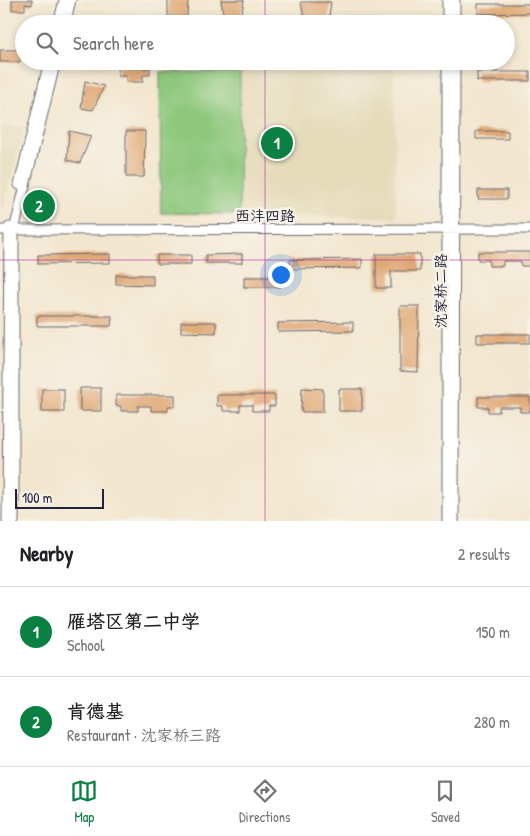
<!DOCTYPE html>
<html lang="en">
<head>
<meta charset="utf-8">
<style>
	:root { --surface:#fff; --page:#f6f6f6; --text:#202124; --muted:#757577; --line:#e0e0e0; --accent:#0b8043 }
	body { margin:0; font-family:"Patrick Hand","LXGW WenKai TC",sans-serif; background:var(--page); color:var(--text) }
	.scale { position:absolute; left:15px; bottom:12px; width:89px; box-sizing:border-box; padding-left:5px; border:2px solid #22223b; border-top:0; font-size:14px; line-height:18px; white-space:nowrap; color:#22223b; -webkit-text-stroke:4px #f7f3e8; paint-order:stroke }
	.you { position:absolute; left:280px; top:274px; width:18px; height:18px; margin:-12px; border:4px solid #fff; border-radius:50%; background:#1a73e8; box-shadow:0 0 0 8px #1a73e833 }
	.badge { display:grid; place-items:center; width:32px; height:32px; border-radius:50%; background:var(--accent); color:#fff; font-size:16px; font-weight:700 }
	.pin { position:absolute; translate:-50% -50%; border:2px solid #fff; box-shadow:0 1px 5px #0006 }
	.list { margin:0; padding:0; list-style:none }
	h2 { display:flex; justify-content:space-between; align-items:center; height:65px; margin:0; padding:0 20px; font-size:21px }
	h2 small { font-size:16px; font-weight:400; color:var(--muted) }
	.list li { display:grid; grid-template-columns:32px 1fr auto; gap:15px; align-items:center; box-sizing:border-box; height:90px; padding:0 20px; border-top:1px solid var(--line) }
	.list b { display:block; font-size:19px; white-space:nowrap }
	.list p { margin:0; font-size:16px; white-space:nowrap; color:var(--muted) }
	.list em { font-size:16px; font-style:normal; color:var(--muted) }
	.icon { flex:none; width:28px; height:28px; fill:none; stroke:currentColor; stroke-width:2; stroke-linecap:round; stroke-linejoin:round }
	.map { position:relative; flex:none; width:530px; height:521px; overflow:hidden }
	.search { position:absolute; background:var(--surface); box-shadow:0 2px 8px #0003; left:15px; right:15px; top:15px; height:55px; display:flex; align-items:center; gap:12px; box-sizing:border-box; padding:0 18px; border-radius:28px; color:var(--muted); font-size:19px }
	.sheet { height:245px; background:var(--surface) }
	nav { display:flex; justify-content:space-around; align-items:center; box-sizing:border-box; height:70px; border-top:1px solid var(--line); background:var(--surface); font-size:14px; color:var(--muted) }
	nav a { display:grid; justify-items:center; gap:2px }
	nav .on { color:var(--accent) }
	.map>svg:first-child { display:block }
	.built { fill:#e5dbba }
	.green { fill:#8ec87d; stroke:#58755c }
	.building { fill:#e0a874 }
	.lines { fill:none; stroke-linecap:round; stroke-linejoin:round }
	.minor-casing { stroke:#6b676e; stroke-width:11 }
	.minor { stroke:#fff; stroke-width:9 }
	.grid { fill:none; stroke:#b5179e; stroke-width:1; stroke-opacity:0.55 }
	.labels { text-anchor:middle; stroke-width:5; stroke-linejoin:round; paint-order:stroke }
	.street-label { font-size:15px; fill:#22223b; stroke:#f7f3e8 }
</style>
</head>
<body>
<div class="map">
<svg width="530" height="521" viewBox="0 0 530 521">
	<rect width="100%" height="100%" fill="#f7f3e8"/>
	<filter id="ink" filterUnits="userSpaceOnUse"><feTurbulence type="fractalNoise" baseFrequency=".02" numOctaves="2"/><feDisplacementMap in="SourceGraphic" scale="10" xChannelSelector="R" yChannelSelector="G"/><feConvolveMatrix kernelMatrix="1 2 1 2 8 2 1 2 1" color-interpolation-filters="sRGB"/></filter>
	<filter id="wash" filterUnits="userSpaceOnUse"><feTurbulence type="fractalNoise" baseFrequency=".0096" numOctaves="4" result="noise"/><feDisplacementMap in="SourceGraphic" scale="20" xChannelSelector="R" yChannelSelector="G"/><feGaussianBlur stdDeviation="1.12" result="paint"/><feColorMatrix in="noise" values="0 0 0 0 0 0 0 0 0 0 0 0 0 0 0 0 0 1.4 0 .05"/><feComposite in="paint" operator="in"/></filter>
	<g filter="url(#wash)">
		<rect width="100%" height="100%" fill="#f2e6ce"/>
		<path class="built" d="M160,61h38v9h-38z
			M394,70l2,147 -237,-2v-144z
			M0,126l25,1 -22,82 -3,3z"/>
		<path class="green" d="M160,72h80l-1,142 -78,-1z"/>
		<g id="blocks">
			<path class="building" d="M12,0h20v5l-7,-1v6h-13z
				M168,0h20l-1,17h-19z
				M221,0h23l-3,19h-17z
				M301,2h30l-3,22h-23z
				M478,4h52v9l-52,1z
				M0,50h20v12h-20z
				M126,63h17v5h7v7h-7v7h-17v-6h-8v-9h8z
				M477,72h53v9h-53z
				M85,81l19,5 -11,24 -12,-2z
				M69,131l22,5 -11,27 -13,-3z
				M126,131h19l-1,46h-18z
				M476,131h32v8h-32z
				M478,190h29v9h-29z
				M478,252h52v14h-9v-5h-18v5h-14v-6h-11z
				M110,254v9l-72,1v-9z
				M242,254v9h-36v-8z
				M376,254h44v17h-29v17h-15z
				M157,255h34v9h-34z
				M362,259v9l-72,1v-9z
				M116,275h37v10l-37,-1z
				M244,277h37v10h-37z
				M400,306h19l-1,66 -18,-1z
				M37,316h75l-1,10h-74z
				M181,322h35v11l-35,-1z
				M353,322v9l-75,1v-9z
				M477,334h53v9h-53z
				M80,388h21v23h-21z
				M302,388l21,1v23h-22z
				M42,389h22v23h-22z
				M339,389h23v22h-23z
				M116,395h59v11h-7v5h-17v-5h-13v5h-17v-5h-5z
				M217,395h58v11h-6v5h-17v-6h-12v6h-17v-5h-6z
				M478,397h52v15h-10v-5h-21v5h-11v-5h-10z"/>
		</g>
	</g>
	<g filter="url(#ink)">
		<use href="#blocks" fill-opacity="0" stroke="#6b676e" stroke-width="1"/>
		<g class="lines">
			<defs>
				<path id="minor" d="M447,0v24
					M58,24l6,-24
					M65,24l6,-24
					M455,24v-24
					M19,185l30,-124
					M0,230l530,-1
					M7,521l2,-294
					M14,521v-291l42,-169
					M447,521v-460
					M454,521l1,-460"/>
			</defs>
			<use href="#minor" class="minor-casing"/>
			<use href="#minor" class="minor"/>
		</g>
	</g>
	<path class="grid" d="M265,0v24M265,61v460M0,260h530"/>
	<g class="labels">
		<g class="street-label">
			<text x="265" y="221">西沣四路</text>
			<text transform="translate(441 291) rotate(-90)" y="5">沈家桥二路</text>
		</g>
	</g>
</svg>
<div class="scale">100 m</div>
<div class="you"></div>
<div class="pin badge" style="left:277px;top:143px">1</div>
<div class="pin badge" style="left:39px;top:206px">2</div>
<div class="search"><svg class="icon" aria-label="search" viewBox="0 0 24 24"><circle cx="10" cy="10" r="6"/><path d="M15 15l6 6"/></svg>Search here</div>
</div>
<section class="sheet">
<h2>Nearby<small>2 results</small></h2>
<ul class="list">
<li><span class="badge">1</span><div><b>雁塔区第二中学</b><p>School</p></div><em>150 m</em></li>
<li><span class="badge">2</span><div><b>肯德基</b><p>Restaurant · 沈家桥三路</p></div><em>280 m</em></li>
</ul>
</section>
<nav>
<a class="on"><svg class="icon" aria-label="map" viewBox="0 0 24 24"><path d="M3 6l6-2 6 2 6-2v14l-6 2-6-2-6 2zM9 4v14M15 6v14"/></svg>Map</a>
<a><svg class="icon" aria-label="directions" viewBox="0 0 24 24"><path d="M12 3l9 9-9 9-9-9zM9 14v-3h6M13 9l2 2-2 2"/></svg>Directions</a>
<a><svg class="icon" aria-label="saved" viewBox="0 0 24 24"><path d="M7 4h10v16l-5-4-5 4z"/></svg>Saved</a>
</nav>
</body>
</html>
